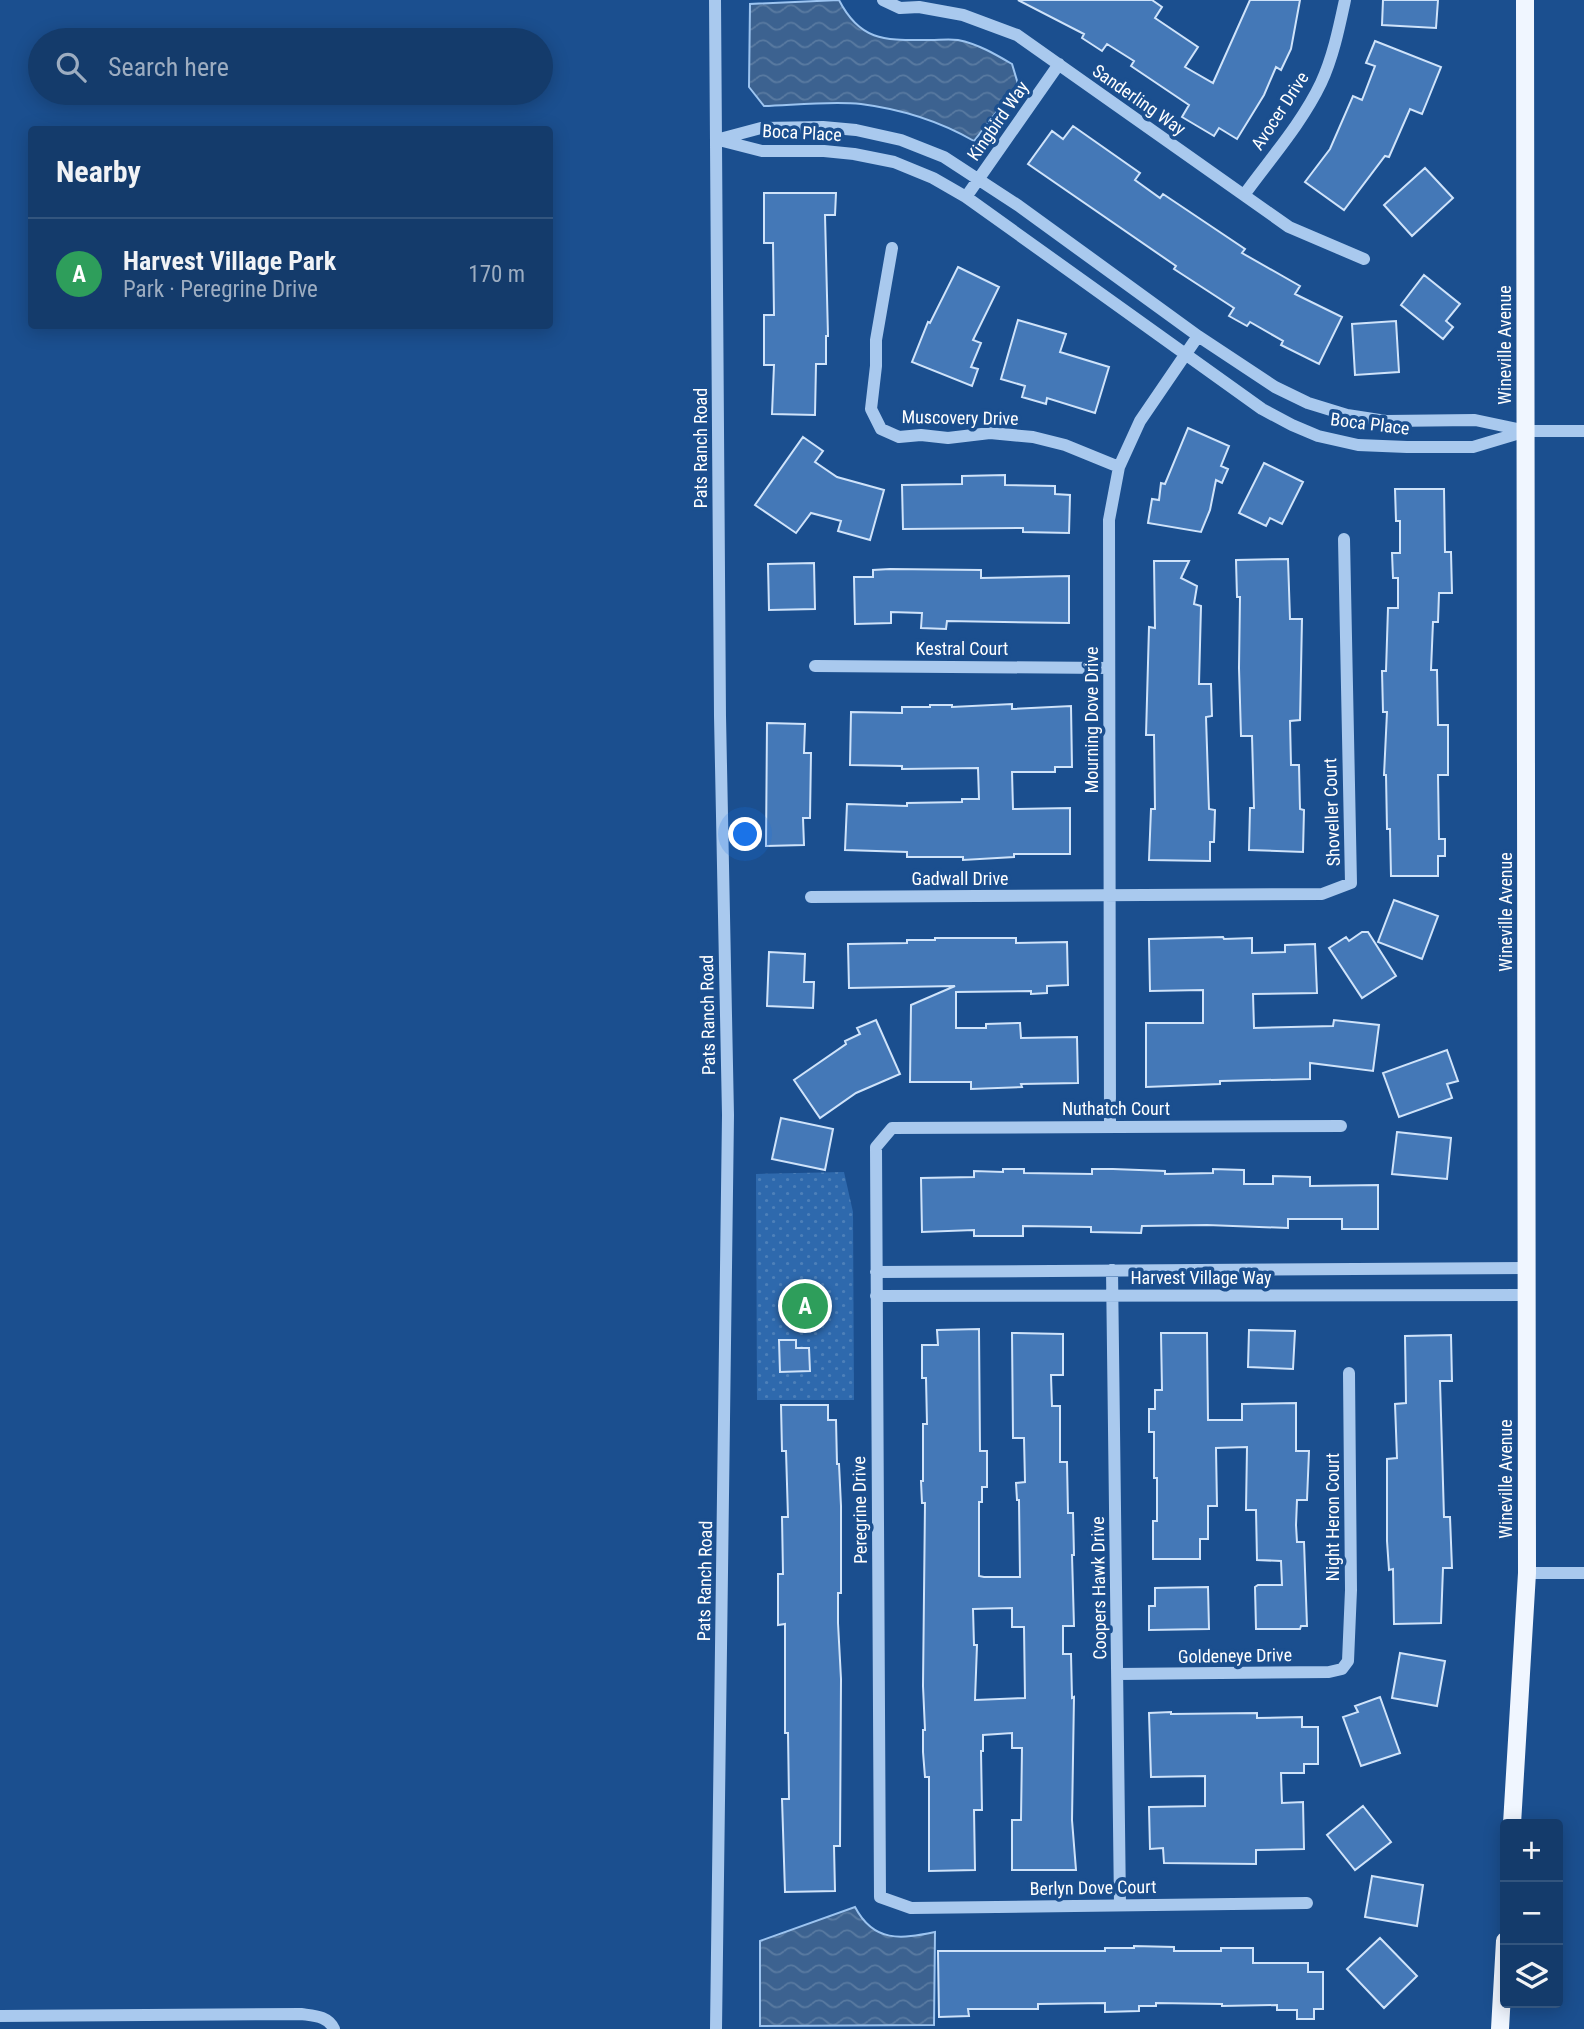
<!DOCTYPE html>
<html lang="en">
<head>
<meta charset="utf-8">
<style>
	:root { --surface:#143b6b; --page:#1d4271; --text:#f1f3f6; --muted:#9dadc1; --line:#33557e; --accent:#ea580c }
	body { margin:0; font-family:"Roboto Condensed",sans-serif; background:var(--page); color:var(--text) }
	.controls { position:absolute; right:21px; bottom:21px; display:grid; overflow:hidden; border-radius:7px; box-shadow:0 4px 18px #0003 }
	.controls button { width:63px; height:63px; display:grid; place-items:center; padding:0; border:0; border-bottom:2px solid var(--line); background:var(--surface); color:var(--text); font:35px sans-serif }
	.you { position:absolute; left:746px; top:835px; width:24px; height:24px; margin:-18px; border:5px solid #fff; border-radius:50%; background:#1a73e8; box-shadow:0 0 0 10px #1a73e833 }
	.badge { display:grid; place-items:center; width:46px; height:46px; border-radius:50%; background:var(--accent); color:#fff; font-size:23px; font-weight:700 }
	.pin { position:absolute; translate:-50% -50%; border:4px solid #fff; box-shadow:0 2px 7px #0006 }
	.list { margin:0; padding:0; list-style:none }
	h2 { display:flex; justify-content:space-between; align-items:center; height:91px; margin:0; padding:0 28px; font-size:30px }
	h2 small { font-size:23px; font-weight:400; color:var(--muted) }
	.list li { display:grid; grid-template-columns:46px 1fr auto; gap:21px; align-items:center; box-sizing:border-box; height:112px; padding:0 28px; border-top:2px solid var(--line) }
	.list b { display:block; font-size:26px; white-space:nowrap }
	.list p { margin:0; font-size:23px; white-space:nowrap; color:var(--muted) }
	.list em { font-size:23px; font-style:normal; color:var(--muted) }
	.icon { flex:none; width:38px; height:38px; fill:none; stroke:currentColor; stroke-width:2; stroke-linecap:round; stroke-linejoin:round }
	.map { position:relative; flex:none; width:1584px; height:2029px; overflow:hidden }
	.search { position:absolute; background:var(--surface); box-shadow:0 4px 18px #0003; left:28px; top:28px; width:525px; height:77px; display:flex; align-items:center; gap:18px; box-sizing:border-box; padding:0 24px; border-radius:38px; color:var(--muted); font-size:26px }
	.panel { position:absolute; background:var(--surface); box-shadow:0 4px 18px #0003; left:28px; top:126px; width:525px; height:203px; border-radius:7px }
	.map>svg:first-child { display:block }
	.park { fill:url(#park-dots) }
	.water { fill:url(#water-waves); stroke:#9cc4f0; stroke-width:2 }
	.building { fill:#4478b7; stroke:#cfe3fa; stroke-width:2; fill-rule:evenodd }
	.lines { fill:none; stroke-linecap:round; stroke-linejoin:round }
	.minor { stroke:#a9c9ee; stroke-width:12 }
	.major { stroke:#f0f6ff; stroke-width:18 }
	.labels { text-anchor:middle; stroke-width:7; stroke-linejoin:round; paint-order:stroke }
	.street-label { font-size:18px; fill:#fff; stroke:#1b4f8f }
</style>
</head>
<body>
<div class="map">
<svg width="1584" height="2029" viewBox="0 0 1584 2029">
	<defs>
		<pattern id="park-dots" width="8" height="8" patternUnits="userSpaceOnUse" patternTransform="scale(1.75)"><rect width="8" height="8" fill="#2e69ad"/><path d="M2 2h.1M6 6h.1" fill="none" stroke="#4d80b9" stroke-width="1.8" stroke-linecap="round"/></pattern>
		<pattern id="water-waves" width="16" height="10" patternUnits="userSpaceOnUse" patternTransform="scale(1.75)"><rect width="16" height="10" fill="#3c6290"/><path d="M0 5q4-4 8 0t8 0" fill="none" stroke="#597aa1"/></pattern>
	</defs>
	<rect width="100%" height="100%" fill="#1b4f8f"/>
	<path class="park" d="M844,1172l9,40 1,188h-97l-1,-226z"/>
	<path class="water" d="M839,0c22,43 48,40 92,40 8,0 18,-1 27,0 20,4 37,14 54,24l6,20 -44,57c-33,-19 -74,-32 -113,-37 -30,-3 -67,1 -97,2l-15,-19 1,-83z
		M855,1907c19,36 46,32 80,25l-1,93 -174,1v-85z"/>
	<path class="building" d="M1018,0h134l10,7 -7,11 43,29 -13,20 28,16 37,-83h50l-9,49 -10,21 -5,-3 -12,28 -27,44 -18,-11 -5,8 -32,-19 7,-12 -58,-39 3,-5 -27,-17 -5,7 -20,-13 2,-4z
		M1383,0h55l-2,28 -54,-3z
		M1375,41l66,26 -19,47 -12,-5 -21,48 -4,-1 -41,54 -39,-28 25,-33 23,-53 9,4 13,-34 -9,-3z
		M1073,126l67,47 -5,7 25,18 3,-4 82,55 -3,4 58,33 -5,8 47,23 -23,47 -38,-19 2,-4 -33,-19 -3,4 -18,-10 5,-8 -60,-39 2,-3 -148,-102 24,-33 11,8z
		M1425,168l28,30 -41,38 -28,-31z
		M764,193h72l-1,22h-10l3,121h-2v28h-10l-1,51 -43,-1 2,-49h-10v-50h10l-1,-72h-9z
		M958,267l41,20 -26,53 8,3 -10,24 7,2 -6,17 -60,-24 16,-40 2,1z
		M1424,275l36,29 -14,17 7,6 -10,12 -42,-34z
		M1018,320l48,14 -6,18 49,15 -14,46 -48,-15 -1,6 -24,-7 3,-11 -24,-7z
		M1396,321l3,51 -44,3 -3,-51z
		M1188,428l41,18 -8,20 7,3 -6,14 -6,-3 -6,30 -9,22 -53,-9 4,-24 7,1 2,-17 4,1z
		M803,437l20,14 -8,11 22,15 47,13 -14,50 -32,-9 3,-10 -30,-8 -15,20 -41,-28z
		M1264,463l39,19 -21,42 -12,-6 -4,8 -27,-13z
		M1005,475v10l50,1v8l15,1 -1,38 -46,-1v-4l-120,1 -1,-44 60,-1v-8z
		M1395,489h49l1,63h6l1,41h-13l-1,29h-5l-2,48h6l1,55h10v50h-10l1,64h6v17h-7v20h-47l-1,-47h-3l-1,-54h-2l3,-63h-4l-1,-41h4l2,-63h10v-30h-5l-1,-25h8v-32h-4z
		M1288,559l2,60h12l-2,101 -10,1 1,44h8l1,44 4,1 -1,42 -54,-2 1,-42h4l-2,-72h-11l-2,-68 1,-71h-3l-1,-37z
		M1154,561h35l-8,17 16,8 -3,18 7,2 -2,78h12l1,32 -6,1 3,92 6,1 -1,32h-4v19l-61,-1 2,-51h4l-1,-74h-8l3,-108 6,1z
		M814,563l1,46 -46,1 -1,-46z
		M890,569l91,1v8l88,-2v47l-122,-2 -1,8 -25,-1 1,-15 -31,-1v11l-36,1 -1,-47h19v-7z
		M1012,704v5l59,-3 1,61h-17v5h-43l1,37 57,-1v46h-56v3l-51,3v-3h-56v-5l-62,-2 2,-46 60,2v-3l55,-1v-3h17l-1,-31 -76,1v-3l-52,-1 1,-53 51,1v-6h28v-2h22v2z
		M767,723l38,1 -1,29h7l-1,65h-7l1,27 -38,1z
		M1394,900l44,16 -16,43 -44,-17z
		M1362,932h6l28,44 -34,22 -33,-50 17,-11 3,4z
		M1223,937l1,2 28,-1v15l33,-1v-7l30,-1 2,49 -64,1 1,34 79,-2 1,-6 45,5 -6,46 -63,-8v16l-90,2v3l-74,3v-64h57v-33l-53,1 -1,-52z
		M935,938h81v5l51,-1 1,43 -21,1v7l-16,1v-3l-75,1v36h30v-4l34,-1 1,15 56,-1 1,46 -57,1 1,3 -51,2v-7h-61l1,-77 44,-19 -106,2 -1,-44 59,-1v-3h28z
		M769,952l36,2 -1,28h10l-1,26 -46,-2z
		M876,1020l24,54 -44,19 -36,25 -26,-38 52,-36 -1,-3 15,-7 -3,-6z
		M1447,1050l11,31 -11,3 5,14 -53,19 -16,-44z
		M781,1118l52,11 -8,41 -53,-11z
		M1397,1132l54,6 -4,41 -55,-5z
		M1003,1169h21v4l68,1v-5h21l52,2v3l48,-1v-4l31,1v14h29v-8l37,1v9l68,-1v44h-36v-10h-54v9l-81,-3 -65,1 -1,7 -50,-1v-5l-68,-1v10h-49v-6l-52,2 -1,-54 53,-1v-6l29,1z
		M979,1329l1,122h7v36h-5v15h-3v74l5,1h36l-1,-77h-2l-1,-17 9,-1 -1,-44h-11l-1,-105 51,1v41h-12l1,31h8v56h7l1,51h5l1,42h-2l2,71h-11v28h8l1,44 2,-1 -2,123 4,50h-64v-50h9l1,-72h-10v-15l-29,2v16h-2l1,59h-8l1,60 -46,1v-94h-4l-2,-25v-22h2l-2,-44 2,-183h-3l-1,-22h2v-57h4l-1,-46h-4v-33h16l-1,-15zM1012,1608v19h12l1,71 -50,2 2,-55h-3l-1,-36z
		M1249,1330l46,1 -2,38 -45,-2z
		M1161,1333h46l1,87h34v-16l54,-1v48h13l-2,49h-10l-1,25 1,17h7l3,84h-6l-1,3h-44l-1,-42 3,-2h24l-1,-24 -24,-1 -1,-50h-10l1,-63 -31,1 1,58h-9v33h-8v20h-47v-38h4v-43h-3v-46h-5v-23h6v-19h7z
		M1451,1335l1,46h-12l4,136h6l2,51h-9l-2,55 -47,1 -1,-55 -4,1 -2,-29v-82l10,-1 -2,-54 11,-1 -1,-67z
		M779,1340h17v8h13l1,23 -30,1z
		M781,1405h47v15h8l1,44h2l2,42v87h-3v30l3,56 -1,167h-6l1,45 -50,1 -3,-93h7l-1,-66h-3v-109l-7,1v-51h5l-1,-57h6l-2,-66h-4z
		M1208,1587l1,42 -60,1v-24h6v-18z
		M1400,1653l45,8 -8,45 -45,-8z
		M1380,1697l20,56 -39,13 -18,-49 15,-5 -3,-6z
		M1171,1712v2l86,-1v5l45,-1v10h16v37h-14v9h-23l1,30 21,-1 1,47 -48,1v14l-92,-1 -1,-15 -13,1 -1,-42 56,-1v-30l-54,1 -2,-64z
		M1363,1806l28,36 -36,28 -28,-35z
		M1372,1876l51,9 -6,41 -52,-9z
		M1380,1938l37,38 -33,32 -37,-39z
		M1134,1946l40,1v4h47v-3h32v15h55v9h15v37h-9v10h-17v-9h-20v-5l-55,1v-2l-66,-1v3h-17v5l-34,1v-9l-67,1v5h-70l1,7 -30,1 -1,-66h167v-3h29z"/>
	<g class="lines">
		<path class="minor" d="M715,0l5,716 8,399 -12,914
			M883,0l17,8 19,-1 44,8 54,20 272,192 75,32
			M716,140l45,-12 62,-1 33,3 45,10 43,17 75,49 179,130 77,51 33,16 39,12 39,6 89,-1 52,11h57
			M719,140l43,11h62l30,3 40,8 39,16 33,19 296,212 30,16 26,11 40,9 49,2h66l50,-15
			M1244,195c26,-36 58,-72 77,-112 12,-26 18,-55 24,-83
			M966,197l93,-133
			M892,248l-16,92v26l-5,43 10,20 18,8 22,-2 27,3 42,-5 43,4 32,8 54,22
			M815,666l294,2
			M811,897l511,-3 29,-11 -7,-344
			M1110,1127l-1,-607 10,-53 21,-46 58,-85
			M1112,1270l8,635
			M876,1272l651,-4
			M876,1296l651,-1
			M1527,1573h57
			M1118,1674l211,-2 13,-3 6,-8 3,-71 -2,-217
			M1307,1903l-396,5 -31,-11 -4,-750 16,-19 449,-2
			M0,2016l301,-2c14,2 27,2 33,15"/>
		<path class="major" d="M1512,1824l15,-251 -2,-1573
			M1500,2029l5,-88"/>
	</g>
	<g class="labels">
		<g class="street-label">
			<text transform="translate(1139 100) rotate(35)" y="6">Sanderling Way</text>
			<text transform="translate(1280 111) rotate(-57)" y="6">Avocer Drive</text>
			<text transform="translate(998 121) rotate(-55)" y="6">Kingbird Way</text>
			<text transform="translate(802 133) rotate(3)" y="6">Boca Place</text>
			<text transform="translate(1505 345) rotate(-90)" y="6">Wineville Avenue</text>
			<text transform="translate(960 418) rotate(1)" y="6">Muscovery Drive</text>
			<text transform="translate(1370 424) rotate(7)" y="6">Boca Place</text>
			<text transform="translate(701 448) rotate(-90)" y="6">Pats Ranch Road</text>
			<text x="962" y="655">Kestral Court</text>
			<text transform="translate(1092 720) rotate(-90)" y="6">Mourning Dove Drive</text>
			<text transform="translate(1332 812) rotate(-92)" y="6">Shoveller Court</text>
			<text x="960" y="885">Gadwall Drive</text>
			<text transform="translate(1506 912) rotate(-90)" y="6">Wineville Avenue</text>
			<text transform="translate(708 1015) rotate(-91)" y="6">Pats Ranch Road</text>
			<text x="1116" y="1115">Nuthatch Court</text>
			<text x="1201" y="1284">Harvest Village Way</text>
			<text transform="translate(1506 1479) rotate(-90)" y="6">Wineville Avenue</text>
			<text transform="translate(860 1510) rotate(-91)" y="6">Peregrine Drive</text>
			<text transform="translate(1333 1517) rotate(-90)" y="6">Night Heron Court</text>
			<text transform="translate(705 1581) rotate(-89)" y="6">Pats Ranch Road</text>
			<text transform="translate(1099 1588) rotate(-91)" y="6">Coopers Hawk Drive</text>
			<text transform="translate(1235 1656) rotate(-1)" y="6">Goldeneye Drive</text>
			<text transform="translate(1093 1888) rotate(-1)" y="6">Berlyn Dove Court</text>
		</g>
	</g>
</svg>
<div class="controls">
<button>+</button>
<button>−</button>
<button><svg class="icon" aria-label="layers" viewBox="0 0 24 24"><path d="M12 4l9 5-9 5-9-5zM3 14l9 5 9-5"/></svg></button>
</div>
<div class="you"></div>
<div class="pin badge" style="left:805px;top:1306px;background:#2e9e5b">A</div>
<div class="search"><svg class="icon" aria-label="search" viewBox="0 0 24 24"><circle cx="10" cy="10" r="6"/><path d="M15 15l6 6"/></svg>Search here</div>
<section class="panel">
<h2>Nearby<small></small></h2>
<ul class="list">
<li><span class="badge" style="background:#2e9e5b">A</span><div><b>Harvest Village Park</b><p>Park · Peregrine Drive</p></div><em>170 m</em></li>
</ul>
</section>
</div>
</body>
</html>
